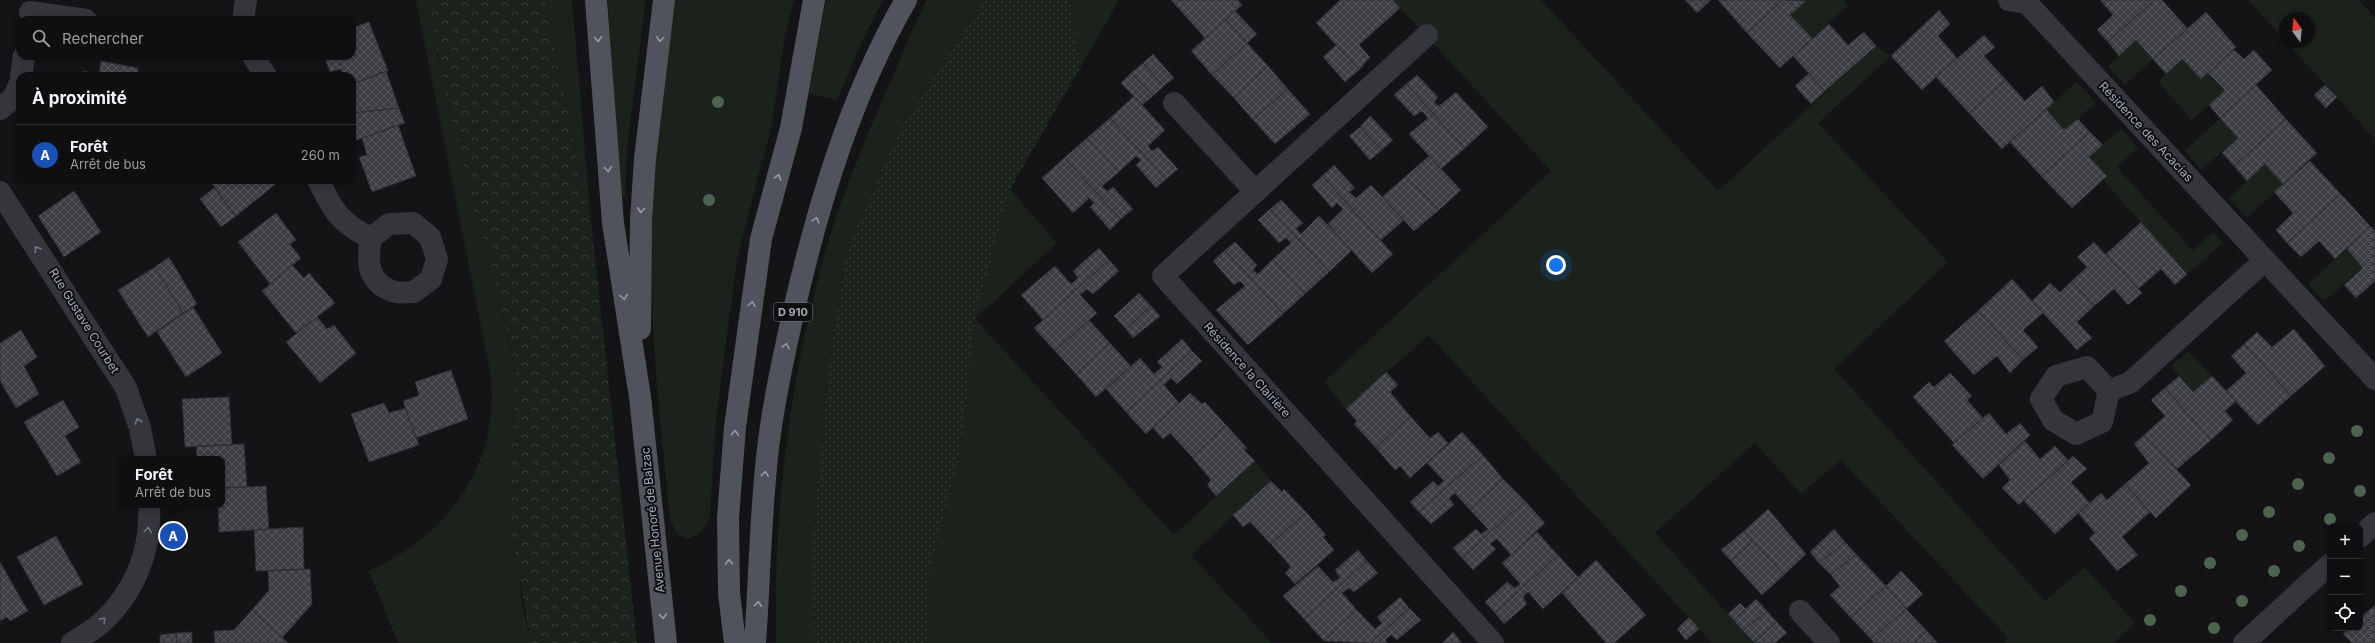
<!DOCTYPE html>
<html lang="fr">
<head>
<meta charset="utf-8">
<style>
	:root { --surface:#0f0f11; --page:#18181a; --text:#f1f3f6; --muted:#9b9c9f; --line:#2f2f31; --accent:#ffb924 }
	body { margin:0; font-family:Inter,sans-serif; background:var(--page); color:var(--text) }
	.controls { position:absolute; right:12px; bottom:12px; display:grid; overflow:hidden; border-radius:8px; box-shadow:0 2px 6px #0003 }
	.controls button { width:36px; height:36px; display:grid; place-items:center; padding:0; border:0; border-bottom:1px solid var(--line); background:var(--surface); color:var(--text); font:20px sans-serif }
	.compass { position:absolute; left:2279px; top:12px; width:36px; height:36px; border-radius:50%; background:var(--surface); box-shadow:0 2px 6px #0003; rotate:345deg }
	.you { position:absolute; left:1556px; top:265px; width:14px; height:14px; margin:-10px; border:3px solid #fff; border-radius:50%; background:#1a73e8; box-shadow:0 0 0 6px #1a73e833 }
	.badge { display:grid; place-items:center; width:26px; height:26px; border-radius:50%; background:var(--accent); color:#fff; font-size:13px; font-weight:700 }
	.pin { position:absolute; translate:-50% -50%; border:2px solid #fff; box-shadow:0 1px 4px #0006 }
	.popup { position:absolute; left:121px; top:456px; width:104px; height:52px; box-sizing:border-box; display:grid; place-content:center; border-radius:8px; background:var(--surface); filter:drop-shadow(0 1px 3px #0005); font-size:13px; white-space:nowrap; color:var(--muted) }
	.popup b { font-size:15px; color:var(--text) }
	.popup::after { content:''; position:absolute; left:50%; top:100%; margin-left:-8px; border:8px solid transparent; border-top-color:var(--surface) }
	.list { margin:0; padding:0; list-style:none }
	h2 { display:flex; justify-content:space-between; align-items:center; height:52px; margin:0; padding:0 16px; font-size:17px }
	h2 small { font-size:13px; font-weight:400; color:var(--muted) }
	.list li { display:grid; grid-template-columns:26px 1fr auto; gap:12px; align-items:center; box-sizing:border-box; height:60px; padding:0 16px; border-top:1px solid var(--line) }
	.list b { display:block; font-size:15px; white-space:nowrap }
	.list p { margin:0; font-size:13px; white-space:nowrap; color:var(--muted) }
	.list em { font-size:13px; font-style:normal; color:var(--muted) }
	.icon { flex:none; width:22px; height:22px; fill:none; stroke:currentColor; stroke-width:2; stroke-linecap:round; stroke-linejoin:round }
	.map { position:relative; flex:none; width:2375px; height:643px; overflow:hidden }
	.search { position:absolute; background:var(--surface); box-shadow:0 2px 6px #0003; left:16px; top:16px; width:340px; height:44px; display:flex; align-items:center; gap:10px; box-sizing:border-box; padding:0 14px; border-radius:12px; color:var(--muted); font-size:15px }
	.panel { position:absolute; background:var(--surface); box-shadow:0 2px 6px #0003; left:16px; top:72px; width:340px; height:112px; border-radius:12px }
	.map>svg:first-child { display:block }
	.grass { fill:#1a221b }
	.forest { fill:url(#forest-crowns) }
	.park { fill:url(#park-dots) }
	.building { fill:url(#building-cross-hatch); stroke:#2e2e33 }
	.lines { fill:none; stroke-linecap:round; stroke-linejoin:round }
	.minor { stroke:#35363c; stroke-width:22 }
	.primary { stroke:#51535b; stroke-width:22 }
	.tree { fill:#4d6350 }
	.oneway { stroke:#9499a5 }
	.oneway2 { stroke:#737680 }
	.labels { text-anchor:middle; stroke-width:4; stroke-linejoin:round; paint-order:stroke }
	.shield { fill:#0f0f11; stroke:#787c86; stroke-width:1 }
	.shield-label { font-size:11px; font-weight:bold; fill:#a5abb8 }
	.street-label { font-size:12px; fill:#a5abb8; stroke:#0f0f11 }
</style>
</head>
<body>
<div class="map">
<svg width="2375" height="643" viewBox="0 0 2375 643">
	<defs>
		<pattern id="forest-crowns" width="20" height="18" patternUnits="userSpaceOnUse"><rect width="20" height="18" fill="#1a221b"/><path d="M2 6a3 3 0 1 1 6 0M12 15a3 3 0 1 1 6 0" fill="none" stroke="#383f3a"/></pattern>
		<pattern id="park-dots" width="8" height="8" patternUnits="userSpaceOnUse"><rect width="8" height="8" fill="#1a221b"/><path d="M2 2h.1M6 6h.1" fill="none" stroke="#383f3a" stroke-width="1.8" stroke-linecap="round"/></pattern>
		<pattern id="building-cross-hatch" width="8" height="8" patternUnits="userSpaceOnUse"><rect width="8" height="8" fill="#3e3f44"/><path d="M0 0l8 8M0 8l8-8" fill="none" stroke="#57585d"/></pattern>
	</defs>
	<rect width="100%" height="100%" fill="#141417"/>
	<path class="grass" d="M416,0h13l8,53 29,127 32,112 18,79 -4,75 9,152 10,45h-133l-29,-72c80,-36 133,-109 121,-199z
		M545,0h27l20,230z
		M608,0h38l-19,147 -2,50h-6z
		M675,0h119l-9,35 -13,89 -35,135 -21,161 -6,96c-6,13 -10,21 -25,23l-9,-7 -6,-12c-10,-106 -24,-215 -18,-322 4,-66 14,-132 23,-198z
		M826,0h57l-21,42 -25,58 -28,-7z
		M927,0h58l-84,127 -54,123 -17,107 -18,188 2,98h-38c-3,-136 15,-274 53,-404 16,-52 39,-107 61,-156 12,-28 23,-57 37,-83z
		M1072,0h47l-39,68 -10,-62z
		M1393,0h148l177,191 158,-145 15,10 -73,67 130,139 -114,107 211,232 40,-34 50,56 -21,20h-111l5,-5 -167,-178 -40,34 -46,-51 -100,90 99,110h-42l-283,-308 -83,74 -22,-27 227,-211z
		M1807,0h36l5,6 -36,32 -22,-23z
		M2248,0h111l16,18v121l-89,-97h23v-24h-24v23z
		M2136,40l17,19 -28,26 -17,-19z
		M2182,59l18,20 8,-6 17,17 -33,30 -34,-38z
		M2077,82l19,21 -32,27 -18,-21z
		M2220,118l18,20 -37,32 -16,-19z
		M2121,129l17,19 -21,19 76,84 20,-19 10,11 -36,31 -84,-94 4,-4 -18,-19z
		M2265,164l18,20 -36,34 -18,-20z
		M1010,189l47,54 -82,76 199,216 81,-74 16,20 -80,74 81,88h-343v-68l32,-125 14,-131z
		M2347,249l16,19 -39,33 -16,-17z
		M2189,351l23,25 -19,16 -22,-26z"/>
	<path class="forest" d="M429,0h116l47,230 45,413h-106l-20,-114 1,-83 4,-75 -18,-79 -32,-112 -29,-127z"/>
	<path class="park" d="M985,0h87l-2,6 10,62 -70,121 -35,130 -14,131 -32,125v68h-115l-2,-98 18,-188 17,-107 54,-123z"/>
	<path class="building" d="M1171,0h67l4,5 -37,33z
		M1340,0h53l7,8 -41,37 11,12 -11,13 -43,-47z
		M1685,0h26l-14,13z
		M1718,0h65l-36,33z
		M1783,0l23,1 -16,14 22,23 -32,30 -33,-35z
		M2100,0h54l-46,42 -11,-12 16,-15z
		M2154,0h8l26,29 -35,30 -17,-19 -17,16 -11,-14z
		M1939,10l11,14 -12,12 19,22 -35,32 -31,-34z
		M1235,11l22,23 -10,9 -21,-24z
		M2206,12l30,35 -35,32 -19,-20 -16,15 -13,-15z
		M1226,19l21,24 -35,32 -21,-24z
		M369,22l19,49 -36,13v-8h-8l-3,-7 -11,3 -6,-16h28v-28z
		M1829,24l19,21 16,-13 12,14 -51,45 -32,-35z
		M1984,35l11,12 -11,9 22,24 -37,33 -33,-36z
		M1247,43l21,23 -34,32 -22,-23z
		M1336,45l23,25 -14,12 -22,-25z
		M2233,49l11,10 10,-9 18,20 -52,48 -11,-13 16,-15 -17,-17z
		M1153,54l21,24 -10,8 -21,-23z
		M101,61l37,7 -1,8h-55l1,-5 16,3z
		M1143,63l21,23 -11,10 -22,-23z
		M1268,66l20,23 -35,31 -19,-22z
		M386,71l13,37 -47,5v-29z
		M1131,73l22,23 -11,9 -21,-22z
		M1809,73l16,18 -14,13 -16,-18z
		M1417,75l21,22 -4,5 5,4 17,-14 32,35 -23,21 -59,-64z
		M2006,80l19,21 17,-15 12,16 -52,47 -33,-36z
		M1406,84l59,64 -24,21 -32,-35 19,-16 -6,-7 -8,5 -20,-21z
		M2256,85l30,34 -52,47 -12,-13 16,-15 -18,-20z
		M2325,85l12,12 -11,11 -12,-13z
		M1288,89l22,25 -35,30 -22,-24z
		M1134,96l31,34 -17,16 4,5 6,-4 20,22 -12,10 -56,-61z
		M399,108l6,15 -51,18 -2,-6v-22z
		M2046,109l18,21 14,-11 12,13 -49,44 -31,-34z
		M1370,116l23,24 -11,10 -22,-23z
		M1110,118l56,61 -10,9 -20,-23 5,-5 -5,-4 -17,16 -32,-34z
		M2286,119l31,34 -34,31 -18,-20 -18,17 -13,-15z
		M398,125l18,51 -44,16 -13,-35 8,-2 -5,-17z
		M1360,127l22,23 -12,10 -21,-24z
		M2090,132l13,13 -14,12 18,19 -35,32 -31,-32z
		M1087,138l32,34 -17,14 5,5 6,-4 20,22 -12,10 -57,-61z
		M1429,156l32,34 -22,20 -33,-34z
		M1064,158l57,61 -11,11 -20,-23 4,-4 -5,-5 -16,15 -31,-35z
		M2310,161l31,33 -54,49 -11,-13 17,-17 -19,-21z
		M1334,165l21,23 -6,4 7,6 15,-13 33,35 -23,20 -59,-64z
		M1322,176l71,78 -21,19 -44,-49 15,-15 -6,-6 -5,5 -20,-23z
		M1406,176l33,34 -25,21 -32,-34z
		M209,180h66l2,3 -41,33z
		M214,188l22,28 -15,11 -21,-28z
		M74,191l27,41 -37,25 -26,-41z
		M2341,194l29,32 -35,33 -16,-18 -18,16 -14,-14z
		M1281,200l22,23 -7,6 5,5 18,-18 33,34 -23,22 -59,-63z
		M1270,209l59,63 -24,22 -32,-35 18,-16 -5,-5 -7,5 -21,-23z
		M276,213l20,27 -6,4 11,14 -31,26 -32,-42z
		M2141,222l46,52 -12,11 -14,-16 -23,20 -32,-35z
		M2370,226l5,5v50l-19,17 -12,-13 19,-17 -16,-19z
		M1235,242l22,23 -4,5 5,4 15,-15 32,35 -22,20 -58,-64z
		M2094,242l48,51 -14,12 -14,-16 -20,17 -22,-25 15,-14 -10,-10z
		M1099,248l10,12 -66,60 -22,-25 34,-29 16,18 7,-6 -5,-7z
		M1225,250l58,64 -35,31 -32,-35 29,-24 -5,-5 -6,4 -21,-24z
		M169,257l28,47 -14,9 -28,-46z
		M1109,260l10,11 -26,23 -6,-5 -7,6 17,18 -42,38 -21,-23z
		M292,265l12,13 5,-5 26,30 -39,30 -34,-42z
		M155,267l28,46 -35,24 -30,-47z
		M2012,279l31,34 -20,17 15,17 -15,13 -45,-49z
		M2072,281l22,25 -17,16 15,16 -15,12 -45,-49 18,-18 10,9z
		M1139,293l12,13 -25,23 -12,-13z
		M1151,306l9,10 -27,22 -7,-9z
		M193,307l29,46 -36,24 -29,-45z
		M1978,311l45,49 -13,13 -13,-17 -23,19 -30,-34z
		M317,317l10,12 7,-4 22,28 -36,30 -34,-41z
		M1089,320l21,23 -34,31 -21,-23z
		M2294,329l31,37 -34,30 -47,-52 13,-12 15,15z
		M21,330l16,27 -13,9 15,28 -23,14 -16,-27v-38z
		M1182,339l10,12 -66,61 -20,-23 34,-31 14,16 8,-7 -5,-5z
		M1110,343l21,23 -35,31 -20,-23z
		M2244,344l47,52 -33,29 -32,-34 20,-18 -15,-17z
		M1192,351l10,10 -25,23 -6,-6 -7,7 15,18 -33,31 -20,-22z
		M451,370l17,49 -52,19 -13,-37 16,-6 -4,-13z
		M1386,372l12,13 -8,7 20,24 -34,32 -22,-24 3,-3 -11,-12z
		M1950,373l22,23 -5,4 16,18 -29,25 -41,-46 16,-15 5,5z
		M2179,376l14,16 19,-16 24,25 -11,10 8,9 -22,20 -46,-52z
		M2165,388l46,52 -34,29 -33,-34 21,-19 -14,-16z
		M1190,393l12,11 3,-2 21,23 -34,32 -22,-24 -7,6 -10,-11z
		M229,397l3,48 -47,2 -3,-48z
		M63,400l16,27 -14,9 16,26 -24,14 -33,-54z
		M384,403l5,10 16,-5 14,37 -50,17 -18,-48z
		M1989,413l17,21 14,-11 10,12 -47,44 -31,-34z
		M1410,416l20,22 8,-6 10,11 -38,35 -10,-12 -5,4 -19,-22z
		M1226,425l21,23 -3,2 11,11 -39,35 -9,-11 4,-5 -19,-23z
		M1462,432l21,23 -64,57 -9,-10 23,-21 5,5 6,-5 -17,-18z
		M2144,435l47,50 -35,33 -31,-34 24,-21 -15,-19z
		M2025,441l15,18 15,-13 13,14 -49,45 -17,-17 8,-8 -11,-15z
		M244,444l3,43 -25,1v-29h-25l-1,-13z
		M1483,455l20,24 -33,31 -15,-17 -6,5 5,7 -23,19 -12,-12z
		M2073,456l14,13 -16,13 19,21 -35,31 -31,-33z
		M1503,479l22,22 -63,57 -9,-10 23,-19 5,5 7,-5 -18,-19z
		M1271,481l11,11 2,-3 22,23 -35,32 -21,-22 -7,5 -10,-12z
		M2125,484l25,28 -28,25 16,18 -21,16 -28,-33 6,-5 -17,-20 23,-20 6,7z
		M266,486l3,43 -50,3 -1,-27h4v-17z
		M1525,501l20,22 -34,32 -14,-16 -7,5 6,5 -23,21 -11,-12z
		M1768,509l38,45 -22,21 -40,-44z
		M1306,512l20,23 -3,2 11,13 -39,34 -10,-11 6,-6 -20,-23z
		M303,527l1,42 -48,2 -2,-41z
		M1834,529l11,13 -26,21 -9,-11z
		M1744,531l9,10 -22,20 -10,-11z
		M1537,532l21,23 -63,58 -10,-11 22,-20 8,6 5,-4 -18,-21z
		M56,536l27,48 -39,21 -27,-48z
		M1753,541l31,34 -22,20 -31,-34z
		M1845,542l11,12 -25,21 -12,-12z
		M1358,550l9,11 -63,58 -21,-23 35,-30 15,16 7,-4 -5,-8z
		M1856,554l30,32 -35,32 -21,-23 10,-9 -9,-11z
		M1558,555l20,22 -35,32 -15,-17 -5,5 4,7 -23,20 -9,-11z
		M1596,560l50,55 -32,28h-8l-44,-50z
		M1367,561l11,12 -24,19 -5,-4 -7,5 15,17 -33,31 -20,-22z
		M0,562l28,49 -18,10 -3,-4 -7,4z
		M310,569l2,35 -30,34 -30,-28 17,-20 -1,-19z
		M1901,571l22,23 -17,15 -20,-23z
		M1886,586l20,23 -35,30 -20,-21z
		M1400,597l9,11 -38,35 -47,-2 33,-31 18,19 7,-6 -5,-6z
		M1756,599l11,12 -24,20 -9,-11z
		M1740,603l6,6 -12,11 -6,-6z
		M2375,605v38h-23l-9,-9 6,-6h11v-10z
		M1409,608l12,12 -24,20 -6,-5 -6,5 3,3h-17z
		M1906,609l21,22 -13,12h-40l-3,-4z
		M252,610l36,33h-73l-1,-12 20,-1z
		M1767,611l10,11 -23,20 -11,-11z
		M1689,617l10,12 -13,11 -9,-11z
		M1777,622l10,11 -12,10h-21z
		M1927,631l11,12h-24z
		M192,632v11h-15l-1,-10z
		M1453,632l9,11h-20z
		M176,633l1,10h-17v-8z"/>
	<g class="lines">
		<path class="minor" d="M2009,0l18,3 348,376
			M30,12l56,8
			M243,20l3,-20
			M1427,35l-264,241 330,367
			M253,56l13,20
			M21,76l3,-20
			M1174,103l81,88
			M0,109l13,-11 7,-14
			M318,180c15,30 21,43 53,58
			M0,192l126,196 14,40 6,31
			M413,223l17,14 7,22 -6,20 -17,13c-6,0 -16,2 -22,-1 -26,-10 -25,-31 -21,-53l18,-14z
			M2109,391l-22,-24 -31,9 -15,23 12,21 23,14 26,-12 7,-31 22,-9 133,-121
			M2360,537l15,-14
			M1800,611l29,32
			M72,643c9,-6 20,-12 28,-19 34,-30 52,-74 49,-119
			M2244,643l86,-79"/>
		<path class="primary" d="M596,0l17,223 27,174 26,246
			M640,329l1,-109 4,-61 19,-159
			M735,643l-6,-50 -1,-75 7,-91 26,-188 30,-111 23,-128
			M755,643c4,-55 5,-109 10,-164 4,-55 16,-111 28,-165 25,-109 57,-217 113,-314"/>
	</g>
	<g class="tree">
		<circle cx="718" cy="102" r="6"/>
		<circle cx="709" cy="200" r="6"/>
		<circle cx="2357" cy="431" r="6"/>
		<circle cx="2329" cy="458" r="6"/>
		<circle cx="2298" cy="484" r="6"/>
		<circle cx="2360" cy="491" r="6"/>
		<circle cx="2269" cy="512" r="6"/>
		<circle cx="2330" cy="519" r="6"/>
		<circle cx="2242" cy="535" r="6"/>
		<circle cx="2299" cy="546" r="6"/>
		<circle cx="2210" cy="563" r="6"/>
		<circle cx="2274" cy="571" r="6"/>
		<circle cx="2181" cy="591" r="6"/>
		<circle cx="2242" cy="601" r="6"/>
		<circle cx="2150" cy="620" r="6"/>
		<circle cx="2214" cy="628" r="6"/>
	</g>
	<defs><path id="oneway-chevron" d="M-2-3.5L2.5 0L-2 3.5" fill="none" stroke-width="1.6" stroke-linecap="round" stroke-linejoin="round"/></defs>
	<g class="oneway">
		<use href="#oneway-chevron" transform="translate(598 39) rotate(86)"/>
		<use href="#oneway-chevron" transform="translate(660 39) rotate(97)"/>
		<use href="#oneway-chevron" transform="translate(608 169) rotate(84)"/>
		<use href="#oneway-chevron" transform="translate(778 177) rotate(-75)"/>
		<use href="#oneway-chevron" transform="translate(641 210) rotate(94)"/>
		<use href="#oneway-chevron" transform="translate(816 220) rotate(-72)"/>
		<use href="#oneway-chevron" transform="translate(624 297) rotate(81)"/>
		<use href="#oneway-chevron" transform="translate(752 304) rotate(-82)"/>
		<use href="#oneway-chevron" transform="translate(786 346) rotate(-77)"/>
		<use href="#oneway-chevron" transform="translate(735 433) rotate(-86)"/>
		<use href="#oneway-chevron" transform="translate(765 474) rotate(-83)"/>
		<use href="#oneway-chevron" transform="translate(729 562) rotate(-91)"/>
		<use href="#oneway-chevron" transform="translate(758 604) rotate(-85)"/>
		<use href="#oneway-chevron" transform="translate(663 616) rotate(84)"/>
	</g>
	<g class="oneway2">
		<use href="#oneway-chevron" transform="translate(37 249) rotate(-123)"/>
		<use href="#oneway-chevron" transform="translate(138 421) rotate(-109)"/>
		<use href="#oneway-chevron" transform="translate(148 530) rotate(-83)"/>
		<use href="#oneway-chevron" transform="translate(103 620) rotate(-46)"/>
	</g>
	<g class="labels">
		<rect class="shield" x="774" y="303" width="38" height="18" rx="3"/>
		<g class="shield-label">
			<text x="793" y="316">D 910</text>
		</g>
		<g class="street-label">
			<text transform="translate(2146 132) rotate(47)" y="4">Résidence des Acacias</text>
			<text transform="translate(84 321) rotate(58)" y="4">Rue Gustave Courbet</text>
			<text transform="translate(1247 370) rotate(48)" y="4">Résidence la Clairière</text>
			<text transform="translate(653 520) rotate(-96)" y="4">Avenue Honoré de Balzac</text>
		</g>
	</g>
</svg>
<div class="controls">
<button>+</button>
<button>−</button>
<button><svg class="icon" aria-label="locate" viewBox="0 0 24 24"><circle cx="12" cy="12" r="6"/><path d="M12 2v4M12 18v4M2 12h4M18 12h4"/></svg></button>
</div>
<svg class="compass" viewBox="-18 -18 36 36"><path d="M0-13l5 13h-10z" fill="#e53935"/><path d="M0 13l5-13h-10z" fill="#9b9c9f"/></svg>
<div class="you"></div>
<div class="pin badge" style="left:173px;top:536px;background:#1a4fb4">A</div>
<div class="popup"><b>Forêt</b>Arrêt de bus</div>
<div class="search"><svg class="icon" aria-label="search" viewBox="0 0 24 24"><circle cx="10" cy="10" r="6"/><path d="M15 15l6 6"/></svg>Rechercher</div>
<section class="panel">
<h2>À proximité<small></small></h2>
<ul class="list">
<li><span class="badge" style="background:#1a4fb4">A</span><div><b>Forêt</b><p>Arrêt de bus</p></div><em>260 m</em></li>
</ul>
</section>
</div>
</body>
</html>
